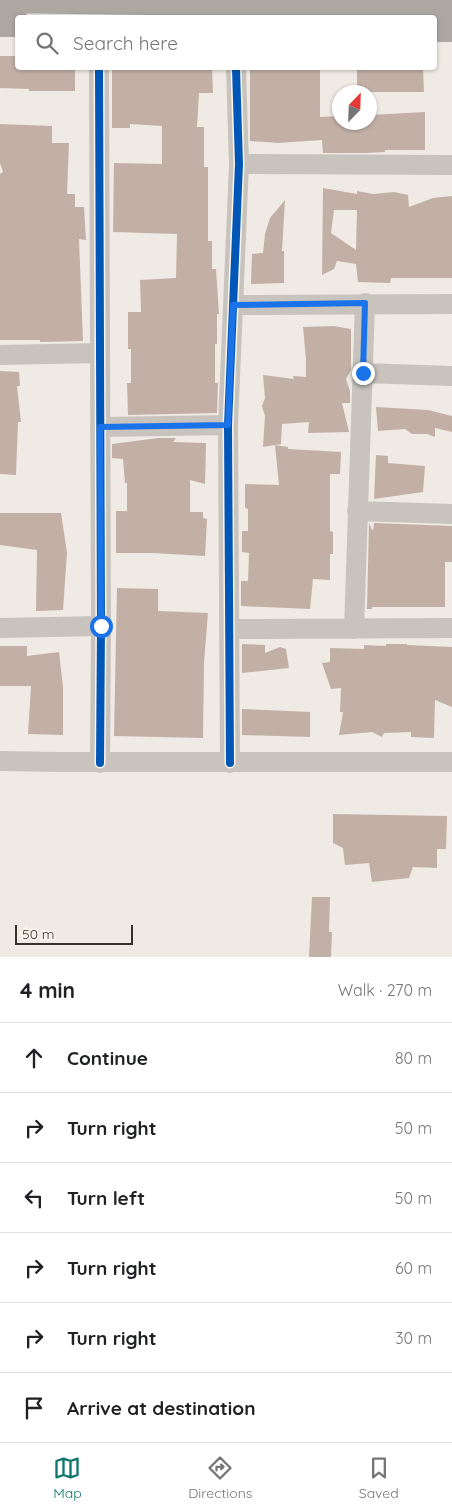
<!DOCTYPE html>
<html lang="en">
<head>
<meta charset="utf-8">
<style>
	:root { --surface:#fff; --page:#f6f6f6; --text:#202124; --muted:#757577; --line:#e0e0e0; --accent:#0f766e }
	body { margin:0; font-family:Quicksand,sans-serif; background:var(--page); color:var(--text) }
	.compass { position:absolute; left:332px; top:85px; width:45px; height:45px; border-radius:50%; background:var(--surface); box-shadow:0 1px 4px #0004; rotate:23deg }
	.scale { position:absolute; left:15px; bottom:12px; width:118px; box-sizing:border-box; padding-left:5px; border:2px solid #39302a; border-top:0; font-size:14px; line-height:18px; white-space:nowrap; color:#39302a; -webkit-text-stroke:4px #faf5ec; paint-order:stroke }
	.stop { position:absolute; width:15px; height:15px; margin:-11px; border:4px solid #1a73e8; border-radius:50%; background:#fff }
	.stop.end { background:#1a73e8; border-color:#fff; box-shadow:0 1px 5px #0008 }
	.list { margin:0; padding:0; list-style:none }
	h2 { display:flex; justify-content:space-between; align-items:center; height:65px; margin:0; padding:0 20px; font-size:21px }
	h2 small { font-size:16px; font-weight:400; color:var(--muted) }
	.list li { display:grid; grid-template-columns:32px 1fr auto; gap:15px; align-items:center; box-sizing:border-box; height:70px; padding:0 20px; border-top:1px solid var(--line) }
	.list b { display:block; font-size:19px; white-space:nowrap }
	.list em { font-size:16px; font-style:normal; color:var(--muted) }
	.icon { flex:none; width:28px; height:28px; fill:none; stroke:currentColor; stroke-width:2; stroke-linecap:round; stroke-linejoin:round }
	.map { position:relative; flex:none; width:452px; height:957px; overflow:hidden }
	.search { position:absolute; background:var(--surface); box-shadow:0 1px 4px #0004; left:15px; right:15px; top:15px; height:55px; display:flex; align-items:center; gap:12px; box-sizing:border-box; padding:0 18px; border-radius:5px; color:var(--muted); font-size:19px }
	.sheet { height:485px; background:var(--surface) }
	nav { display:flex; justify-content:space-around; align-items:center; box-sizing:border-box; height:70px; border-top:1px solid var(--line); background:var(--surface); font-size:14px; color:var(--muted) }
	nav a { display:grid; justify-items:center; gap:2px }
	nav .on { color:var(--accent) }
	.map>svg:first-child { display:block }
	.building { fill:#c2b0a6; fill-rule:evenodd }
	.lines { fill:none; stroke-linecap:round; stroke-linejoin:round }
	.minor { stroke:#c8c3bd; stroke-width:20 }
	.major { stroke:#ada7a2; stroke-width:26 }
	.cycleway-casing { stroke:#faf5ec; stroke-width:11 }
	.cycleway { stroke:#0057b8; stroke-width:8 }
	.route { stroke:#1a73e8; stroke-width:6 }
</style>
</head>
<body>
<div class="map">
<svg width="452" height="957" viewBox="0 0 452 957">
	<rect width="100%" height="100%" fill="#efeae4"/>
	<path class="building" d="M0,56h18v12h57v23h-46v-2l-29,-1z
		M112,68h100l1,25h-14l-2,34h7v40h4v74h4v28h4l3,45h-2v30h-2v39h3l-1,30 -89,2 -1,-32h4v-34h-3v-37h13l-1,-32 36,-2 1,-44 -64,-2 1,-69 48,1v-38l-32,-2v4h-18z
		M250,68h70v49l20,-1v6h30v-7l55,-3v38h-40v2l-19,1h-43l-1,-13 -44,3 -28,-2z
		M357,68h66l1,24h-67z
		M0,124l52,2v17h17l-2,51h8v13h9l2,33 -7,-1 4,102 -43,1v-2h-40v-166l3,-2 -3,-9z
		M323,188l34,6v-3l16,3 21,-2 14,3 1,12 24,-9 19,-2v82h-61l-1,5 -32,-1 -2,-18 -19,-3 -3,8 -12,6zM334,210h23l-1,40 -25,-17z
		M285,200l-3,51h2v32l-33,1 1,-30 11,-1 2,-19 5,-16z
		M334,326l17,3v41l-5,9 4,12v12h-8l7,29 -41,1 1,-11 -27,2 -1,20 -18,3 2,-31 -3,-10 3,-8 -2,-23 31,4 -1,-3 13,1v-17l-3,-33z
		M0,371l19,1 1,14h-3l4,36h-3l-2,53 -16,-1z
		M376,407l52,3 24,6v16l-17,-4v9l-8,-3h-15l-7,-5 -27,2z
		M158,438h18l-3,4 33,1 -1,41 -15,-4v32h13v6l4,1 -2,37 -53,-3h-36v-42h11v-28h-2l-2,-24 -11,-1v-14z
		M275,445l13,2v2l53,3 -1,22h-10v57l3,1v22h-3v26l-17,-1 -3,30 -69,-3v-25h7l1,-28 -7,-1v-21h6v-22l-3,-1v-24l34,1z
		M376,455l12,1v7l37,3 -2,26 -49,7z
		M0,513h61l6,40 -4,57 -27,1 1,-61 -37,-5z
		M369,523l3,7h1l1,-7 78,3v36h-7v45h-73v2h-5z
		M117,588l41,1v22l50,2 -4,49 -1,76 -89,-2z
		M242,644l23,1v8l15,-6 6,2 3,19 -47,5z
		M386,644h21v1l45,2v60l-17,-7 -1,38 -23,-1v-5l-27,1 -2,4 -10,-5 -33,3 4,-23h-3l1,-24 -10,1 -9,-26 8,-1v-14l34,1v-4l22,1z
		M0,646h27v10l32,-4 4,35v48l-35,-1 3,-48h-31z
		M242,709l68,3v25l-68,-2z
		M333,814l114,2 -1,33h-9v19l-24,-1 -4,11 -37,4 -3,-19 -24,2 -2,-17 -10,-5z
		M312,897h18l-1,35h3l-1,25h-22z"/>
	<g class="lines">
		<path class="minor" d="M99,68l2,558 -1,137
			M239,164l213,1
			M233,305l219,-1
			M0,355l100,-2
			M363,373l89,3
			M100,427l128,-2
			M357,511l95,3
			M0,628l101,-2
			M230,629l222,-1
			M354,629l11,-326
			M0,761l60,1h392
			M230,763l-2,-338 11,-261 -3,-96"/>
		<path class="major" d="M0,0l452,6
			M0,24h18
			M434,29h18"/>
		<defs>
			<path id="cycleway" d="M99,68l2,558 -1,137
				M230,763l-2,-338 11,-261 -3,-96"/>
		</defs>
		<use href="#cycleway" class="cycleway-casing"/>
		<use href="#cycleway" class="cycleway"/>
	</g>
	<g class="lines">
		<path class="route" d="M101,626l-1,-199 128,-2 5,-120 132,-2 -2,70"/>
	</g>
</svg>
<svg class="compass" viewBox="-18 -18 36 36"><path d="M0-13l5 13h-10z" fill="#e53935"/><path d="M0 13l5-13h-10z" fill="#757577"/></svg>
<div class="scale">50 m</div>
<div class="stop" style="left:101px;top:626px"></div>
<div class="stop end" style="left:363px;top:373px"></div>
<div class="search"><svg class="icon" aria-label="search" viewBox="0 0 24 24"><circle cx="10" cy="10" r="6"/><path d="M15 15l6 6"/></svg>Search here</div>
</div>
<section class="sheet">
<h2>4 min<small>Walk · 270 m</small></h2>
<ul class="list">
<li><svg class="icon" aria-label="ahead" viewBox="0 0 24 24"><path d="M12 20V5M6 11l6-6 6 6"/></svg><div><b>Continue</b></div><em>80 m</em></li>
<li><svg class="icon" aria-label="right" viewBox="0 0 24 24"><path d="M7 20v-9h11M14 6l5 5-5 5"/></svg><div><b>Turn right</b></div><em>50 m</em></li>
<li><svg class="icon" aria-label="left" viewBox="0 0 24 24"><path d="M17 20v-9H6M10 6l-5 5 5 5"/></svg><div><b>Turn left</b></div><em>50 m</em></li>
<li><svg class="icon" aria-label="right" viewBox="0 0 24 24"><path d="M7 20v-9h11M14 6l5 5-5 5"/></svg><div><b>Turn right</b></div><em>60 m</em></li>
<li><svg class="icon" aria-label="right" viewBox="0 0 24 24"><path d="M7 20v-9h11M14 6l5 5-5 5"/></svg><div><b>Turn right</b></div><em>30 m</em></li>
<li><svg class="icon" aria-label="arrive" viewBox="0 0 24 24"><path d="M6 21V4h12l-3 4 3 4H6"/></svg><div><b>Arrive at destination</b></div></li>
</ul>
</section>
<nav>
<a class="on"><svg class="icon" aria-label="map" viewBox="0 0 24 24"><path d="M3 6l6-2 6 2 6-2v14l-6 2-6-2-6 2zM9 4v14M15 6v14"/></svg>Map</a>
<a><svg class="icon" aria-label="directions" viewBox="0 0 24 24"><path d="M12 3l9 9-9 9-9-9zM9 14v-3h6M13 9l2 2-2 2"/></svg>Directions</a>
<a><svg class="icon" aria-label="saved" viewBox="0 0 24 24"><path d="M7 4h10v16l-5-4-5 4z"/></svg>Saved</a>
</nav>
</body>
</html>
